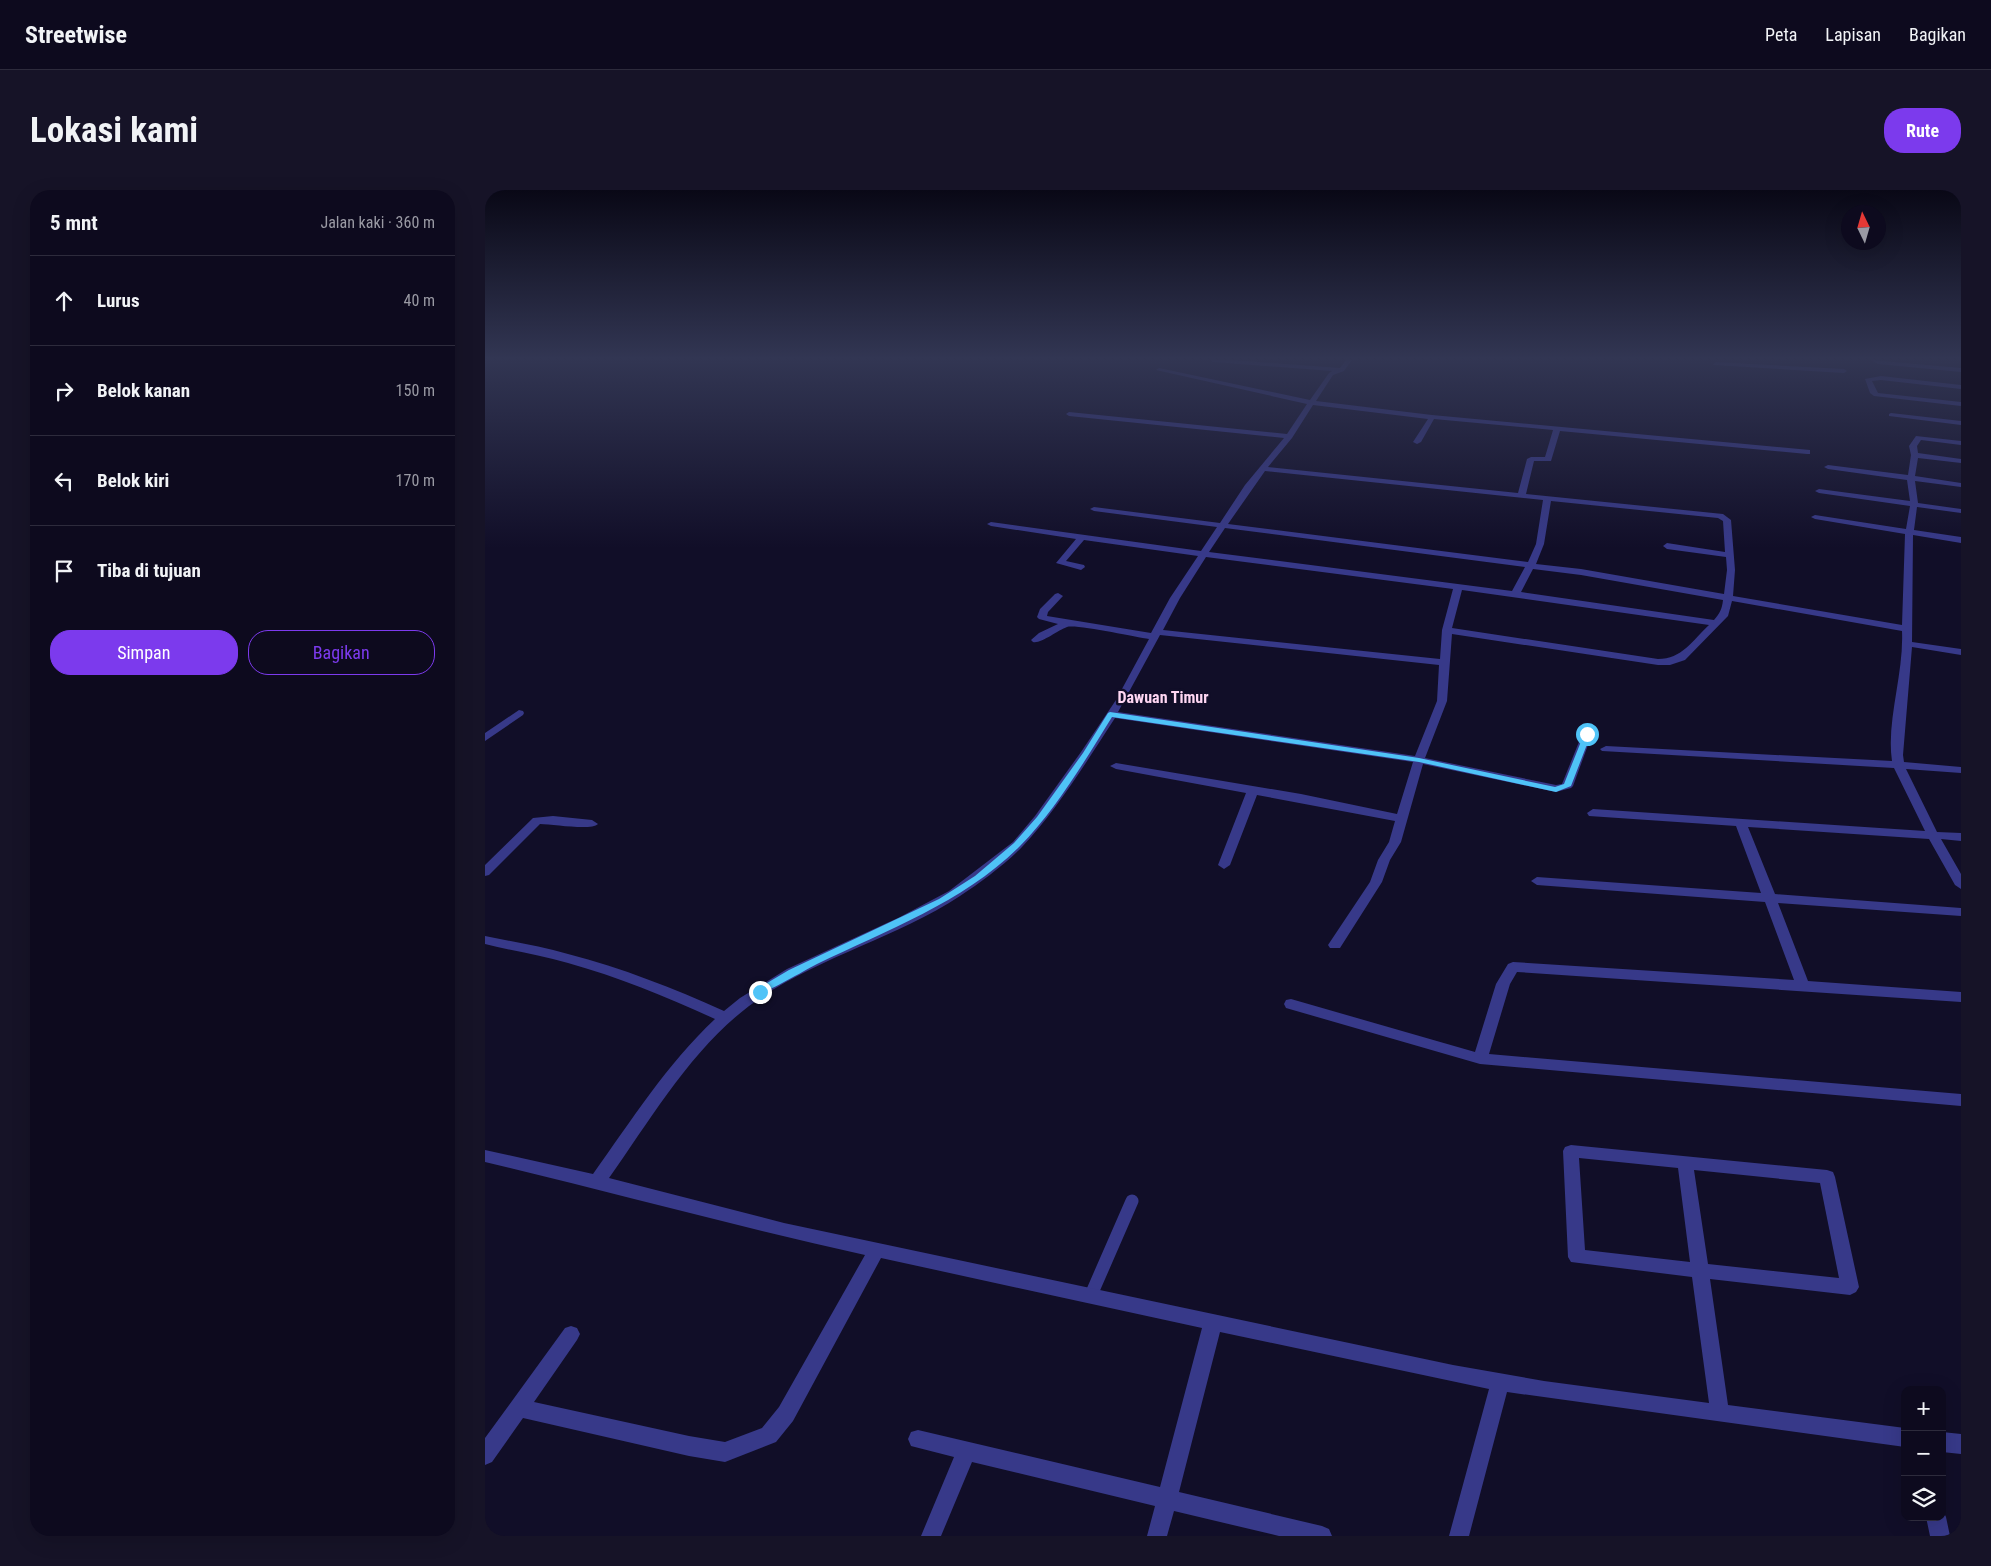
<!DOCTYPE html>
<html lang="id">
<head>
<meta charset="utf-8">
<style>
	:root { --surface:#0d0a1e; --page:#161327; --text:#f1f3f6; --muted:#9a9aa4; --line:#2d2b3c; --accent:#7c3aed }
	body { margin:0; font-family:"Roboto Condensed",sans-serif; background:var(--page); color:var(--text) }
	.controls { position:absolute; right:15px; bottom:15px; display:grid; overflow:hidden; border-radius:10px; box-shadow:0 5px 20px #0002 }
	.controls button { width:45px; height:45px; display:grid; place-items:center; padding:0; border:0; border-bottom:1px solid var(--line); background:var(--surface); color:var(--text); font:25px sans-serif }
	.compass { position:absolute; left:1356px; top:15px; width:45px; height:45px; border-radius:50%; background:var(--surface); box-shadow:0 5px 20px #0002; rotate:355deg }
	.stop { position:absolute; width:15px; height:15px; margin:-11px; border:4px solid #4fc3f7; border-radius:50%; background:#fff }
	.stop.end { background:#4fc3f7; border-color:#fff; box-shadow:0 1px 5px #0008 }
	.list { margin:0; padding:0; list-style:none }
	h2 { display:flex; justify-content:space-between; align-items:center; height:65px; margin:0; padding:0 20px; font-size:21px }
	h2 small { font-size:16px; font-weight:400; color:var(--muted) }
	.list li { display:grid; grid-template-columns:32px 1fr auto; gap:15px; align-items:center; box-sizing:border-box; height:90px; padding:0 20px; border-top:1px solid var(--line) }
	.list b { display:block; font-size:19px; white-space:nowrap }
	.list em { font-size:16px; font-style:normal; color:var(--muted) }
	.actions { display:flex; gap:10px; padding:15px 20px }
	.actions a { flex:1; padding:11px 0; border:1px solid var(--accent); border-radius:20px; text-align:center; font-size:18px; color:var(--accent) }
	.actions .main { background:var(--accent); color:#fff }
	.icon { flex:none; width:28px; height:28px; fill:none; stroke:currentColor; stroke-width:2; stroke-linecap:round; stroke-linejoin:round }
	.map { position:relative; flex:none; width:1476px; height:1346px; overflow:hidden; border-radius:20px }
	header { display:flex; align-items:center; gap:30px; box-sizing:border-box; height:70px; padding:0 25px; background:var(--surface); border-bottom:1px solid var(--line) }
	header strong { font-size:24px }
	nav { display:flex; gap:28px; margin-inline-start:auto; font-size:18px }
	.intro { display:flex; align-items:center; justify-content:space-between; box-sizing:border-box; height:120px; padding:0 30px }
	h1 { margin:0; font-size:35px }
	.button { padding:12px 22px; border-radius:20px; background:var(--accent); color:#fff; font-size:18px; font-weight:700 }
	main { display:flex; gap:30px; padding:0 30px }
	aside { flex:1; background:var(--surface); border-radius:20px; box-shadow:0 5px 20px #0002 }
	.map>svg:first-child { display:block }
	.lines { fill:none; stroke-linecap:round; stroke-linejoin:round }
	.service { stroke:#373989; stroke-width:13 }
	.minor { fill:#373989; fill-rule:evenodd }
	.route { fill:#4fc3f7 }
	.labels { text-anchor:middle; stroke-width:5; stroke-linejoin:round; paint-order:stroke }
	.quarter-label { font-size:16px; font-weight:bold; fill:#ffd7f3; stroke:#110e28 }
</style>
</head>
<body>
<header>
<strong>Streetwise</strong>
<nav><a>Peta</a><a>Lapisan</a><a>Bagikan</a></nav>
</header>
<div class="intro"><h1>Lokasi kami</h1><a class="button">Rute</a></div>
<main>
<aside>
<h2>5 mnt<small>Jalan kaki · 360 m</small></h2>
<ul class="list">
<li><svg class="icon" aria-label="ahead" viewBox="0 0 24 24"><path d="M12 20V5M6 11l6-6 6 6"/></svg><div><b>Lurus</b></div><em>40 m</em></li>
<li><svg class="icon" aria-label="right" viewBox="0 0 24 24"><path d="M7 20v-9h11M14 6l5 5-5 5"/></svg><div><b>Belok kanan</b></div><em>150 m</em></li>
<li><svg class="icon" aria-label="left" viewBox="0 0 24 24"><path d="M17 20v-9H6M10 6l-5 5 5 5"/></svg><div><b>Belok kiri</b></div><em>170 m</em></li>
<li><svg class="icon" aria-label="arrive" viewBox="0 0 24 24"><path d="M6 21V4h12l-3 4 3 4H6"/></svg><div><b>Tiba di tujuan</b></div></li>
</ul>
<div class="actions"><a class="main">Simpan</a><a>Bagikan</a></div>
</aside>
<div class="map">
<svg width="1476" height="1346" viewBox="0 0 1476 1346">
	<rect width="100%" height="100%" fill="#110e28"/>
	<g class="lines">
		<path class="service" d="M606,1105l41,-94"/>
		<path class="minor" d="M725,170h22l108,8 6,-8h6l-8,11 -11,4 -17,26 116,14 378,35v4h-3l-247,-23 -9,30h-17l-8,33 197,20 8,6 4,50 -2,26 169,29 3,-91 -90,-15 -4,-2 4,-2 91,14 4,-23 -91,-13 -4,-2 4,-2 91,12 -3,-21 -79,-11 -4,-2 4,-2 80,10 3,-20 -2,-9 7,-10 45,5v4l-40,-5 -4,6 1,7 43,6v4l-43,-5 -3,18 46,7v4l-46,-6 3,22 43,6v4l-44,-6 -3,23 47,7v6l-48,-8 -1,107 49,7v6l-49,-8 -9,108 1,7 57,5v6l-55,-4 31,63 24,1v8l-20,-2 20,35v15l-6,-4 -26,-46 -181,-12 27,67 186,14v8l-183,-13 30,78 153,11v10l-444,-30 -7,12 -21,70 472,40v12l-481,-42 -194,-56 -2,-4 2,-4 5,-1 184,53 21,-68 12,-20 5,-2 281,18 -29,-78 -228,-17 -6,-4 6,-4 224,16 -25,-67 -147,-10 -2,-3 6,-4 332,22 -31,-63 -292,-17 -2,-2 6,-3 286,15c-6,-40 12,-87 10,-130l-170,-30 -4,15 -43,44 -15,5h-12l-206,-31 -5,67 -22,57 131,27 6,-1 21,-52h8l1,2 -19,52 -2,2 -15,4 -133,-28 -22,78 -11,18 -8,22 -42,66h-10l-2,-3 42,-63 8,-22 11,-18 6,-21 -138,-26 -27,70 -6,4 -6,-4 28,-72 -130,-24 -6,-3 6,-3 185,31 96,20 16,-52 -298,-44c-28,43 -58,92 -93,129 -18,18 -41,35 -62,49 -67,44 -147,62 -211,110 -59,45 -98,113 -140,172l175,45 669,142 91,16 165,22 -17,-126 -121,-15 -3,-5 -5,-106 2,-4 6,-2 256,25 6,2 2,5 24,110 -3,5 -6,3 -140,-16 18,126 177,23v19l-398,-55 -38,144h-20l40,-147 -269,-57 -41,160 143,34 7,3 3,7h-53l-105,-25 -7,25h-20l8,-30 -183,-44 -31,74h-20l33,-79 -43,-11 -3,-7 3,-7 7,-2 242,57 42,-159 -321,-70 -88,163 -17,21 -51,20 -36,-6 -166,-38 -31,44 -7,3v-27l80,-110 6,-2 6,2 3,6 -3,6 -43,62 155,34 36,6 37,-14 17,-21 86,-152c-127,-28 -253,-63 -380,-93v-12l108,24c38,-53 74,-110 122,-155 -48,-22 -97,-42 -147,-56 -28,-8 -56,-12 -83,-19v-8c28,6 56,10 83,18 54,14 105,34 156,57l16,-13 47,-29 113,-52 49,-26 64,-49 22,-26 46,-64 35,-52 33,-61c-14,-2 -73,-15 -82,-12 -9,3 -26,17 -34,15l-2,-2 8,-7 19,-9 -19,-5 -2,-2 3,-8 15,-15 3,-1 5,3 -15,16 -1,4 104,17 19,-35 28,-42 -114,-16 -18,21 18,4 1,2 -4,3 -25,-7 20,-24 -85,-13 -4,-2 4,-2 210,29 16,-24 -123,-16 -4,-2 4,-2 126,16 25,-38 39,-47 -215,-22 -3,-2 3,-2 218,22 20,-30 -151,-34 3,-2 151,32 19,-27 3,-2 -119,-9zM828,215l115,14 -15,23 4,2 4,-2 13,-23 119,11 -8,27h-14l-4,2 -9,34 -250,-26 24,-29zM780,281l278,29 -7,44 -8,18 -300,-38zM1066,311l167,17 5,3 2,31 -58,-9 -4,3 4,3 59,8 1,13 -3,24 -143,-25 -45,-5 8,-20zM740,338l300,39 -13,24 -303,-39zM721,367l247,32 -11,41 -2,29 -277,-29 17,-32zM1048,379l48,6 142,25c-1,9 -3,13 -9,20l-193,-28zM977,400l247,35c-17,16 -27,34 -51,34l-206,-31zM675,445l279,30 -2,36 -22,55 -297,-44zM1094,968l99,10 12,94 -105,-12zM1209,980l126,13 19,95 -131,-14z
			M1386,170l90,8v4l-83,-8z
			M1231,172l128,7 3,2 -3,2 -130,-8 -1,-1z
			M1396,186l80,9v4l-80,-9 -9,1 6,12 83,9v4l-87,-10 -4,-3 -5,-14z
			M1406,223l70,8v4l-72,-9v-2z
			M34,520l4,1 1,2 -1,2 -38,26v-8z
			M68,626l39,4 6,4c-7,7 -45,0 -58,0l-51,51 -4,1v-11l48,-47z
			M1457,1242l19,2v20l-19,-2z
			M1457,1319l4,8 4,19h-20l-4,-19h16z"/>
	</g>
	<linearGradient id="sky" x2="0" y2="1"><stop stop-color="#090816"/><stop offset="0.47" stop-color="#323653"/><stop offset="1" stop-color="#323653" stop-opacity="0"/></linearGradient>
	<rect width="1476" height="358" fill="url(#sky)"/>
	<path class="route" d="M625,522l309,46 136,29 9,-3 20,-50 3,-2 4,2 -20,52 -15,6 -137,-30 -307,-45c-26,42 -57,94 -92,129 -56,56 -133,84 -203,118 -10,5 -54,31 -60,30v-5l32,-19 150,-71 36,-23 39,-33 23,-26 46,-64 25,-40z"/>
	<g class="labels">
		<g class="quarter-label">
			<text x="678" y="513">Dawuan Timur</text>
		</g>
	</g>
</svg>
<div class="controls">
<button>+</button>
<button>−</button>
<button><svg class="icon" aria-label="layers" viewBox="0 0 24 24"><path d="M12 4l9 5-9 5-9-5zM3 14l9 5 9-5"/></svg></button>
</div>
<svg class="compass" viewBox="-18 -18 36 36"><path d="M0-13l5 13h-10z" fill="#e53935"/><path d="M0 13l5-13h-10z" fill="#9a9aa4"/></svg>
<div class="stop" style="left:1102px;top:544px"></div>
<div class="stop end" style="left:275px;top:802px"></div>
</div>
</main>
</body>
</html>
